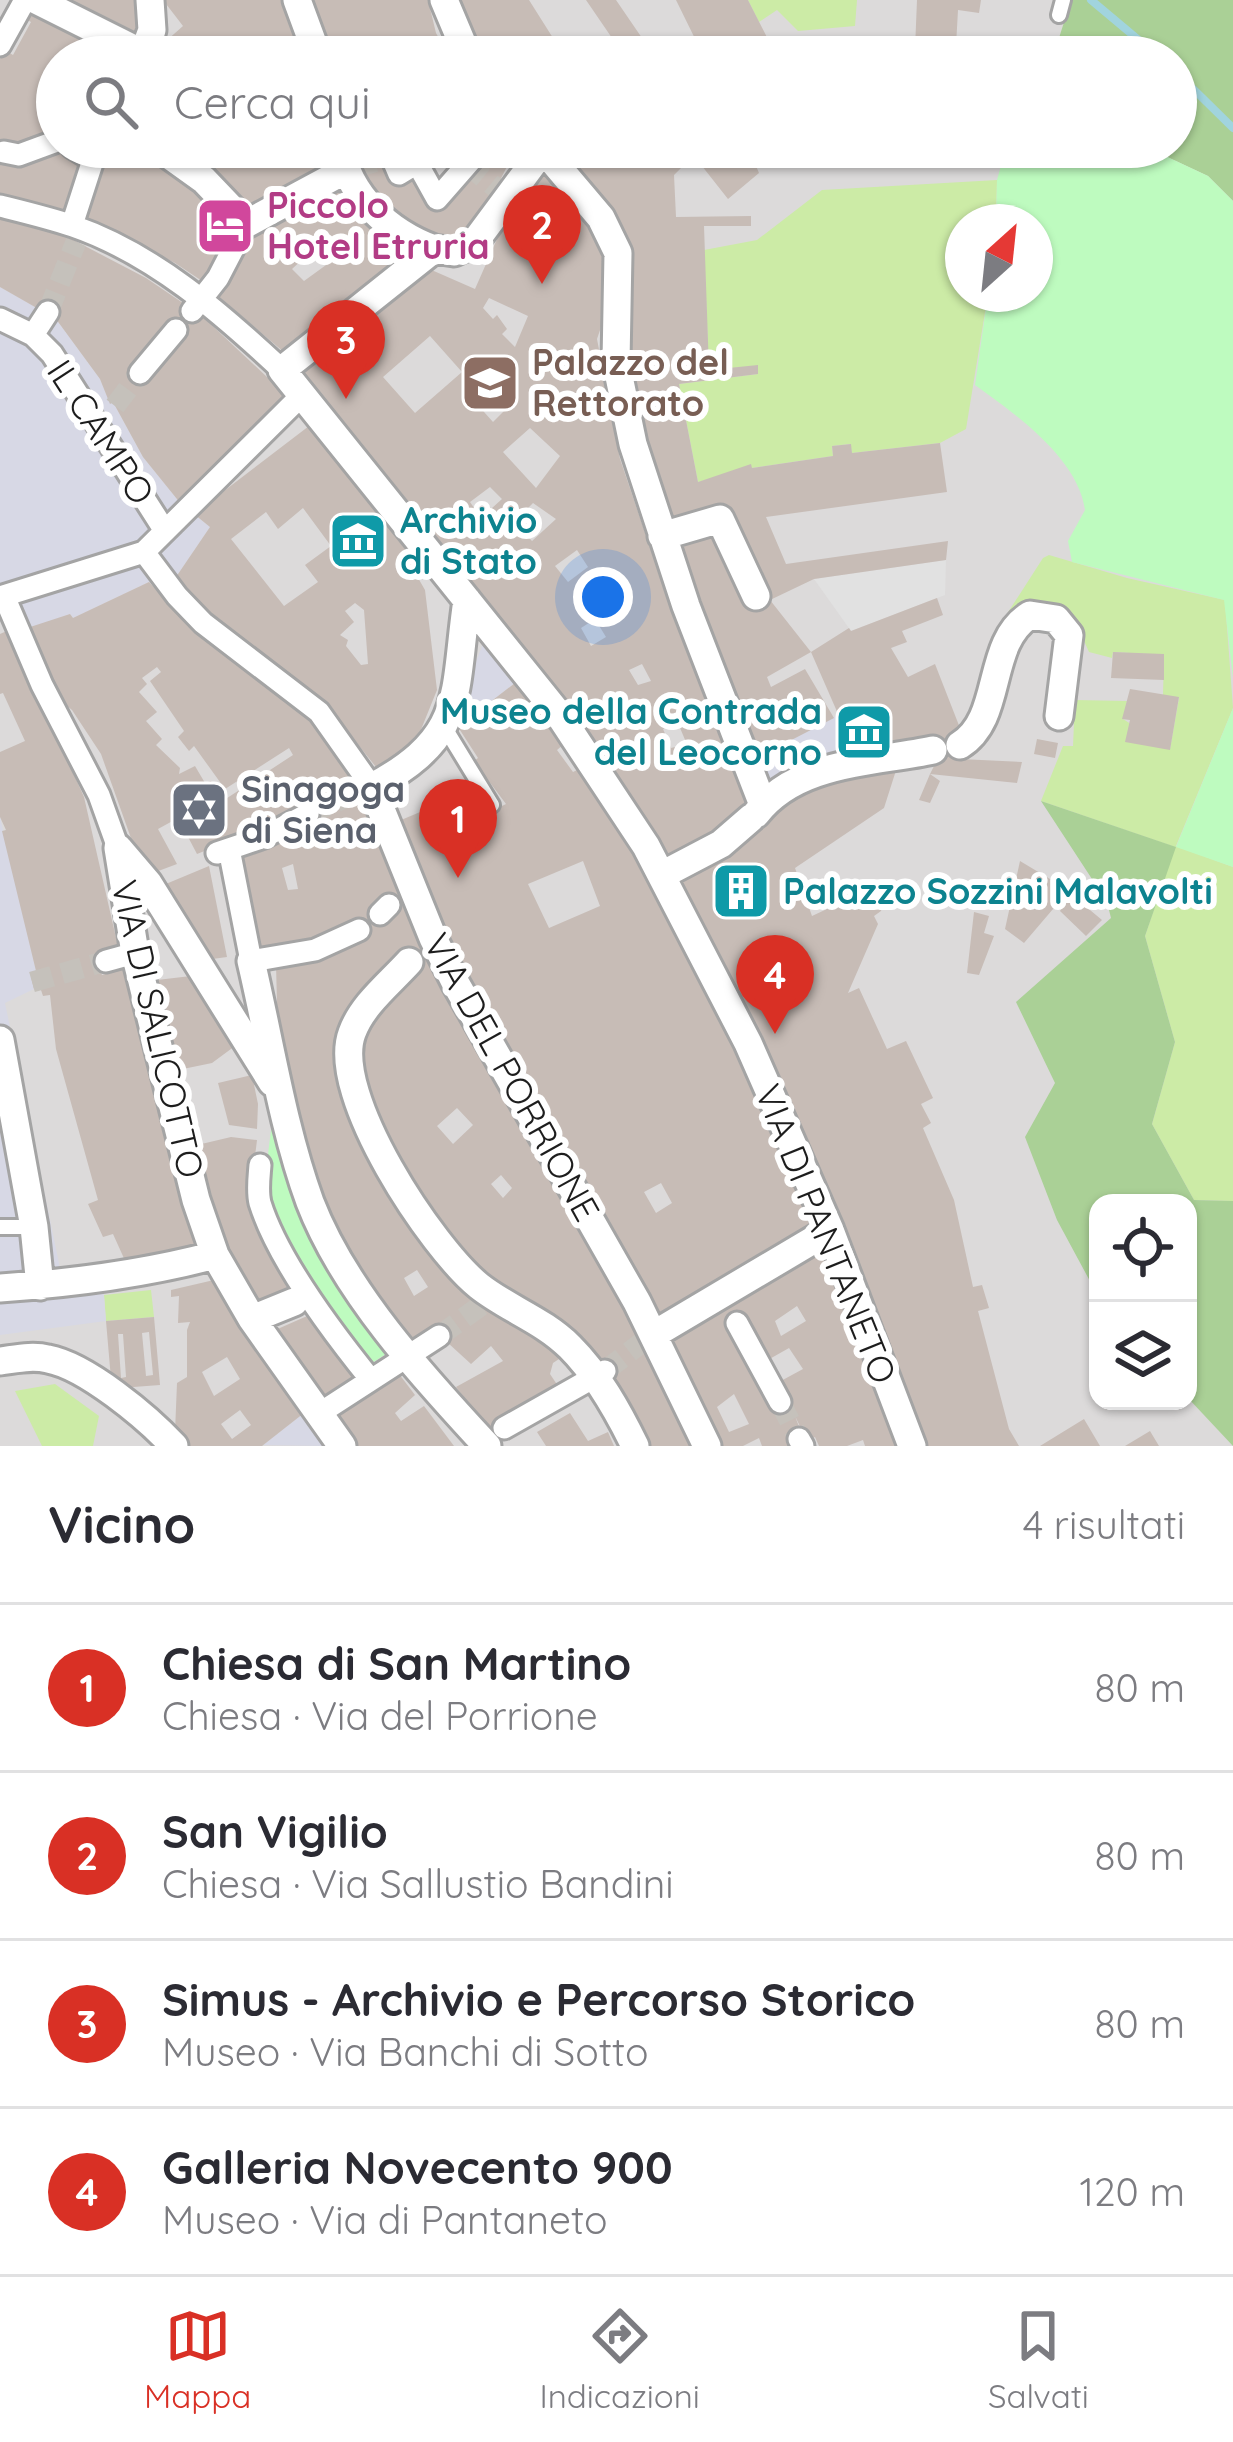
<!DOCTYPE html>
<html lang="it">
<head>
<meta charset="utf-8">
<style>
	:root { --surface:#fff; --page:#f2f2f3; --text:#2b2b33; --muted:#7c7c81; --line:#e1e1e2; --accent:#d93025 }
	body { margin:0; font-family:Quicksand,sans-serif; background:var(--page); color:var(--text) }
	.controls { position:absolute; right:36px; bottom:36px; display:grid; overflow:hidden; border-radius:24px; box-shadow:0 3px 9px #0004 }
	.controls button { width:108px; height:108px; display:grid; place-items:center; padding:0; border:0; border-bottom:3px solid var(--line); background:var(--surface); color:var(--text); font:60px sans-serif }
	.compass { position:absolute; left:945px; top:204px; width:108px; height:108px; border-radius:50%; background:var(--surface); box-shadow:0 3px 9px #0004; rotate:27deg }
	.you { position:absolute; left:603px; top:597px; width:42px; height:42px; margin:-30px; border:9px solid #fff; border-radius:50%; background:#1a73e8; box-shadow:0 0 0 18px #1a73e833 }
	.badge { display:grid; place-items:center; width:78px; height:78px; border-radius:50%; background:var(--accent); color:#fff; font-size:39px; font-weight:700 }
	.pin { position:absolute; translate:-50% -99px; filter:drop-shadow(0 3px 6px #0008) }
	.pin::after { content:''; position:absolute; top:63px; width:42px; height:36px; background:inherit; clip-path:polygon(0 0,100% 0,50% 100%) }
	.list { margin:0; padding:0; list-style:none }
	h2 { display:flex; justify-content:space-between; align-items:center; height:156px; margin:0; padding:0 48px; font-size:51px }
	h2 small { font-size:39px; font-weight:400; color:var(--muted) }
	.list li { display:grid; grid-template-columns:78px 1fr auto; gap:36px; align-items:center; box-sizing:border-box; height:168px; padding:0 48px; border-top:3px solid var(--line) }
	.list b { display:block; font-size:45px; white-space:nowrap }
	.list p { margin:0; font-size:39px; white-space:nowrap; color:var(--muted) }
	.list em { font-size:39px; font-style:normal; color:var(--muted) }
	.icon { flex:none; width:66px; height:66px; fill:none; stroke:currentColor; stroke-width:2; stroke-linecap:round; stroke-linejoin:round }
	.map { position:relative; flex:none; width:1233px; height:1446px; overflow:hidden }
	.search { position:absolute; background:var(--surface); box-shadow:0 3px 9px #0004; left:36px; right:36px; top:36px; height:132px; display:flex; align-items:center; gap:30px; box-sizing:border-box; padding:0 42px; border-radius:66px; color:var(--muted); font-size:45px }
	.sheet { height:828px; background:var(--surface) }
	nav { display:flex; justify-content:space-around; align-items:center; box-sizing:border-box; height:168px; border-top:3px solid var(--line); background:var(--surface); font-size:33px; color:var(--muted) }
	nav a { display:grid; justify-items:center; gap:6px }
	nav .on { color:var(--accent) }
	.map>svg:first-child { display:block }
	.residential { fill:#dcdada; fill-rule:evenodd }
	.grass { fill:#cceba6 }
	.forest { fill:#aad096 }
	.park { fill:#befbbf }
	.parking { fill:#e1e1e1 }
	.plaza { fill:#d7d8e5 }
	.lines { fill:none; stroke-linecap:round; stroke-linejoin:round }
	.stream { stroke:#a1d4de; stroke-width:8 }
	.building { fill:#c7bcb6; fill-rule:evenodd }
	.pedestrian-tunnel { stroke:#c5c1bb; stroke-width:21; stroke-dasharray:21 10; stroke-linecap:butt }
	.service-casing { stroke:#a4a4a4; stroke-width:20 }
	.pedestrian-casing { stroke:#a4a4a4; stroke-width:27 }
	.minor-casing { stroke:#a4a4a4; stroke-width:33 }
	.service { stroke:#fff; stroke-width:14 }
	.pedestrian { stroke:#fff; stroke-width:21 }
	.minor { stroke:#fff; stroke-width:27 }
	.labels { text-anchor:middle; stroke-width:12; stroke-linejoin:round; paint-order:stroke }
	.hotel-label { font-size:36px; font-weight:bold; fill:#b23c85; stroke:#fff; text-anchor:start }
	.education-label { font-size:36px; font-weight:bold; fill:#785e54; stroke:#fff; text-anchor:start }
	.street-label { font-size:36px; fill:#1d1d1d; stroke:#fff }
	.culture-label { font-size:36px; font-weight:bold; fill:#0d838f; stroke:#fff; text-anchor:start }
	.worship-label { font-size:36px; font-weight:bold; fill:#5b616d; stroke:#fff; text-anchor:start }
</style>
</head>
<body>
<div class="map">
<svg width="1233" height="1446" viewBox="0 0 1233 1446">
	<rect width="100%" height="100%" fill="#efeae3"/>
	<path class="residential" d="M0,0h1233v1446h-1233zM57,57h1119v90h-1119zM963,222h72v72h-72zM1098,1203h90v198h-90z"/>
	<path class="grass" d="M748,0h109l-2,26 -57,5 -21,-21 -18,12z
		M997,180l-1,42h-33v72h25l-22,135 -26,14 -88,10 -2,-9 -18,2 1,10 -81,12 -54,14 -19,-98 79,-10v-8l-49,4 -5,-120 53,-10 65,-50z
		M1049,555l78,23 98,22 8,108 -57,138 57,21v334l-39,-1 -42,-76 23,-82 -30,-106 30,-89 -134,-46 22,-55h10l2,-46 52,1 -4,18 47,30 9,-51 -16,-3 1,-40 -51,-3 -1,6 -23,-6 -13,-29 -48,-15 -23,9 38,-59z
		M151,1290l3,27 -48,4 -2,-26z
		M55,1384l44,32 -6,30h-51l-27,-55z"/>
	<path class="forest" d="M1071,0h162v201l-25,-25 -62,-29h30v-90h-123z
		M1041,801l135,46 -31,89 30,106 -23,82 42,76 39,1v245l-45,-48v-195h-90v93l-41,-76 -32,-83 30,-54 -39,-81 95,-84 -4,-16z"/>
	<path class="park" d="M1006,147h140l62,29 25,25v477l-9,-78 -152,-38 -4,-21 17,-31c-7,-52 -71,-97 -110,-125l13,-91h47v-72h-39l1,-42z
		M1233,708v159l-57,-20z
		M273,1111l119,239 -23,15c-26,-35 -97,-128 -102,-169 -3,-26 4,-58 6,-85z"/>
	<path class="parking" d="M946,560l-1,35 -94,36 -37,-52z"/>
	<path class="plaza" d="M0,287l56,32 44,60 10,24 3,-1 30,55 38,47 29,23 -36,53 -25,2 -76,36 -3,-4 -41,15 -20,3 -9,-18z
		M484,641l31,42 -57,44 -4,-8z
		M838,715l4,8 -3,3 16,34 -83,48 -19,-48z
		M0,817l37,158 -6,2 3,12 -29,14 55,265 2,7 22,-6 20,26 2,26 -106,14z
		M304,1413l24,33 -65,-1z"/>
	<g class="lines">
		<path class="stream" d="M1091,0l68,57
			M1176,72l57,56"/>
	</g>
	<path class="building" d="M50,0h91l-5,44z
		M163,0h120l26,57h-161l35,-31z
		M310,0h118l8,33 13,24h-119z
		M461,0h68l36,57h-84l-23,-51z
		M586,0h30l39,57h-30z
		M676,0h72l29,57h-73z
		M917,0h64l-2,13 -21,-3 -2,36h6l1,11h-63v-5l15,-3z
		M32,4l104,53h-79v73l-4,-4 -14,17 -7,-7 -10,13 -16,-9 -6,9v-90l6,-8 7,4 18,-33 -5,-3z
		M592,37l14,20h-38z
		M104,147h43l89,77 -28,61 -33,-22 -94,-47z
		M168,147h159l5,26 -86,45z
		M350,147h60l27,52 30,-35 -6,-17h56l-38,74 -7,-2 -16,23 -44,-12 -55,-55z
		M554,147h74l18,21 21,-17 14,17 -7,7 2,42 75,-1v10h-47l5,144 49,-5v9l-79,10 19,98 53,-18 1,4 81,-12 -1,-10 19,-2 1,9 88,-10 7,49 -181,25 20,47 162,-23 -2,19 -132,19 -44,21 41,52 -44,25 4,10 34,-18 29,49 -81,42 -77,-218 34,-13 14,37 4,-3 3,-36 -51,-2 -14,-7 -38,-142 3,-122z
		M687,147h61l11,26 -31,26z
		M844,147h50v3l-50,5z
		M52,150l38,16 -19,47 -71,-18v-35l14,1 -2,6 31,-12 6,3z
		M545,167l45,53 18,38 -5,63 -6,18 23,120 32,94 99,256 51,-22 97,-26 -15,47 -89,60 17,48 77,-36 -8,31 -7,5 4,8 -30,69 11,-5 28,61 19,-8 27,57 -12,6 10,19 -8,5 31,72 19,87 9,-2 7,23 -11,3 31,118 10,17h-94l-168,-416 -91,-164 -258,-365 -108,-132 127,-101 48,21 26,-59zM489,298l39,18 -13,31 -13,-13 5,-5 -10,-14 -4,4 -10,-11zM430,336l32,36 -47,41 -32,-36zM494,387l18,16 -19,19 -17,-19zM530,428l30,28 -24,32 -33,-36zM490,487l12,12 -21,19 -11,-16zM533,503l23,16 -24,22 -18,-19zM577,550l11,17 -20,15 -13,-16zM595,619l11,18 -15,9 -10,-18zM642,664l9,17 -13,4 -9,-15zM678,723l10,24 -12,4 -1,-4 -4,1 -8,-19z
		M339,188l72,69 -126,96 -67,-57 7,-22 24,-41zM318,238l15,22 -29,21 -12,-12 12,-11 -5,-6z
		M0,216l58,16 88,46 56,38 83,78 -104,110 -38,-47 -30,-55 -3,2 -10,-25 -44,-60 -56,-32zM170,325l15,11 -39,43z
		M309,426l105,134 -4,4 15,26 12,100 -17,42 -40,40 -56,-70 -85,-61 -65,-61 36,-53 -16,-13zM303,508l28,38 -26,19 13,17 -34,24 -53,-67 35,-27 12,17zM355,603l9,7 4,54 -7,1 -15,-19 2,-6 -8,-5 14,-13 -9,-11z
		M149,582l54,57 83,56 31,30 41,67 65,157 176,304 95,193h-46l-28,-52 -34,-47 -46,-37 -54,-27 -76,-93 -36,-70 -21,-70 23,-41 40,-42 -11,-9 -47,49 -18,28 -3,16 9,47 23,56 21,37 57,78 41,40 6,-5 41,25 30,26 -12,8 -3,11 10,15 -73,40 -31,-42 47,-26 -12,-15 -20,18 -35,-32 -24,13 -77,-110 -27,-67 -33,-129 3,-1 -2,-73 61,-16 26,-14 -7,-9 -59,22 -39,5 -18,-104 34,-11 35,-20 -3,-8 -109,44 -19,-36 -20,11 19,35 -24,9 -21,-32 -31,-87 -29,-44 -18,-15 -26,-58 -3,1 -4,-8 49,-16 3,4zM157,667l4,5 -11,9 34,50 -6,6 11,14 5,-5 31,43 64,-41 4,7 -72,47 -10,-21 -6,2 -10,-17 -16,8 1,-6 -24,-23 6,-6 -16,-18 11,-9 -18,-20 8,-8 -5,-6zM293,864l5,25 -10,1 -6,-22zM457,1108l16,17 -20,19 -16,-18zM501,1175l11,13 -9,10 -12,-14zM417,1270l11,17 -14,9 -10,-18z
		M937,598l6,17 -41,16 5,11 -16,6 17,29 27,-13 25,64v31l62,3 -5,21 -87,-9 7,-14h-82l-16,-34 3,-3 -31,-71 38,-24 2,3z
		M9,630l75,167 35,154 -9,3 -9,18 1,3 23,-7 74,277 -72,20 -14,-31 -10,3 -15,-33 10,-4 -42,-151 -6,-54 -7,1 -3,-9 -6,2 -3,-12 6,-2 -35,-144 4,-1 -6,-13v-65l25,-11 -22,-48 -3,1v-60z
		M1113,652l51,2v26l-53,-2z
		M515,683l49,61 -7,6 16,22 10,-5 39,61 99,189 96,214 -158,88 -205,-358 -60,-138 69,-29 11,26 32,-16 -32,-43 4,-3 -20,-31zM583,861l17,45 -51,22 -21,-44zM661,1183l11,20 -16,10 -12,-21z
		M1130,689l49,8 -9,53 -45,-8 5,-22 -8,-1z
		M1037,739l21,4 -3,15 -21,-4z
		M930,774l10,7 -10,22 -11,-3z
		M1020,861l40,24 42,35 -16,16 -26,-25 3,-5 -4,-4 -35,41 -19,-14z
		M209,866l18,91 -22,3 -44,-74z
		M974,912l15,4 -5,17 10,3 -15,39 -12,-2z
		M191,976l44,70 -23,17 -34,7 -21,-90z
		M252,1075l6,29 -1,25 -28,-4 -11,-42z
		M231,1137l26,3 -7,57 49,90 -47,17 -36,-65 -23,-93z
		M821,1249l75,197h-31l-2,-6 -16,6h-28l-4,-9 -8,4 -12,-25 8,21 -6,9h-35l-3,-8 -16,8h-30l-51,-109zM797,1306l9,15 -25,15 -6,-15zM789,1348l14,21 -24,13 -13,-21zM734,1394l15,30 -20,8 -12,-25z
		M214,1280l90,133 -42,33h-80l-7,-14 2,-49 10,-6v-47l3,-8 -12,1 1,-27 -8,1v-7zM227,1357l13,22 -26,17 -12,-24zM240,1410l11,15 -19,14 -11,-15z
		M314,1313l46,67 -36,25 -51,-74z
		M154,1317l6,68 -40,3 -9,-9 -5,-58zM149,1332l4,43 -7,1 -4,-43zM118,1334h5l3,43 -5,1z
		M396,1370l19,25 -20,18 6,8 23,-15 30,40h-98l-24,-32z
		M570,1413l18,28 20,-9 6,14h-68l-9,-14z
		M1084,1419l16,27h-60z
		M1150,1431l9,15h-34z"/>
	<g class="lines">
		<path class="pedestrian-tunnel" d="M467,164l29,24
			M355,167l37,-10
			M48,312l28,-70
			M115,406l25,-33
			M308,814l50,-22
			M32,982l74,-21
			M439,1336l44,-32
			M605,1371l40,-31
			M780,1402l19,37"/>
		<defs>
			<path id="service" d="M1059,15l4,-15
				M445,728l47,77
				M0,1227h34"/>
			<path id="pedestrian" d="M0,45l25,-45
				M420,147l-30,6 9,21 18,-11 20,36 35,-40 -11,-12
				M4,152l15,3 38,-14
				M0,206c24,6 49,12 73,20 81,28 148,87 209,144
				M72,225l21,-65 -21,-13
				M192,311l26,-33 28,-54
				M0,319l33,16 19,19 113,177
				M33,335l15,-23
				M140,373l36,-43
				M144,552l33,44 26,27 116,89 53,75 -14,5
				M4,596l38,89 57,110 19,53
				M0,597l144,-45 159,-158
				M229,849l22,112 64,-11 44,-20
				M217,853l47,-16 44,-23
				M380,914l9,-9
				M106,961l29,-8
				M260,1165c-1,13 -3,26 0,38 18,58 73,130 111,177
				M737,1323l43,79
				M317,1415l122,-79
				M504,1428l101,-57
				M799,1439l4,7"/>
			<path id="minor" d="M36,0l108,54
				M297,0l21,57
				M444,0l24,57
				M142,57l10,-27 -2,-30
				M158,147l46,33 42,44 98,-53
				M340,147c9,49 48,85 94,102
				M541,147l60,71 17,35 -2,109 17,82 53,162 77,199
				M543,150l-69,93 -20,9 -20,-3 -152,121 278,346 86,130 102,197 82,187 82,216
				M93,156l4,-9
				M662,536l58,-17 36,77
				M467,600c-14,96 0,136 -95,187l61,151 23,46 181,318 70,144
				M960,745c44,-27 25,-102 70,-130l26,4 13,16 -10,81
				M756,814c41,-53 117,-51 177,-64
				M118,848l17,105 61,247 19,55 37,64 90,127
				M119,849l29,34 124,199
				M662,875l59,-31 30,-26
				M251,961c19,80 31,164 59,241 34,89 113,175 177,244
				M409,962c-20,22 -47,43 -57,71 -23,61 80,215 127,253 29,23 64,34 91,61 28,28 48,64 65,99
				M0,1040l34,187 6,59
				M0,1288c73,-5 144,-14 215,-33
				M252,1319l42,-17
				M653,1335l177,-105
				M0,1361c16,-2 32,-6 48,-2 38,7 99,58 126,87"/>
		</defs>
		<use href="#service" class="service-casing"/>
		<use href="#pedestrian" class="pedestrian-casing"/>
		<use href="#minor" class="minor-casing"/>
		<use href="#service" class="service"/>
		<use href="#pedestrian" class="pedestrian"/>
		<use href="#minor" class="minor"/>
	</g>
	<defs>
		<symbol id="hotel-square" viewBox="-11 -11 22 22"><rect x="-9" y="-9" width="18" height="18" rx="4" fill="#d1479c" stroke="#fff"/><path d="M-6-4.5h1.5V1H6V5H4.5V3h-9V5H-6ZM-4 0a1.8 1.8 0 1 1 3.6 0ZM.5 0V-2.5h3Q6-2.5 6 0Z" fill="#fff"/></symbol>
		<symbol id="university-square" viewBox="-11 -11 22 22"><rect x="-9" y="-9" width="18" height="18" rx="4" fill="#8d6e63" stroke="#fff"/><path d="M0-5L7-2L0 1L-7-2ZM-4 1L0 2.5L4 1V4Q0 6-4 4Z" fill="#fff"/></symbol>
		<symbol id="museum-square" viewBox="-11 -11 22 22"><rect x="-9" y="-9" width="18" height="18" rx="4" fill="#0f9aa8" stroke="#fff"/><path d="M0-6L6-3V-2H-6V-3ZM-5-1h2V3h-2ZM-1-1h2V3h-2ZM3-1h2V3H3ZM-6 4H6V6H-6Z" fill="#fff"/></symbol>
		<symbol id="synagogue-square" viewBox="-11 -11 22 22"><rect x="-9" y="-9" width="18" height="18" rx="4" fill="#6b7280" stroke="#fff"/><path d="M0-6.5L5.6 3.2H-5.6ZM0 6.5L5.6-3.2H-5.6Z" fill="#fff"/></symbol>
		<symbol id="building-square" viewBox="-11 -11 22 22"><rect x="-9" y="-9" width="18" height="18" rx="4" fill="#0f9aa8" stroke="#fff"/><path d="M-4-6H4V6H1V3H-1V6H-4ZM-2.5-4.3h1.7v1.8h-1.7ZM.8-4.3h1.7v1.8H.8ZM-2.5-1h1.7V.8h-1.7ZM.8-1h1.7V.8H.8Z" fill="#fff"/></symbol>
	</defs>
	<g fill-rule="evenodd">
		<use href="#hotel-square" x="192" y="193" width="66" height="66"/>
		<use href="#university-square" x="457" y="350" width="66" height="66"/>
		<use href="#museum-square" x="325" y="508" width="66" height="66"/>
		<use href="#museum-square" x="831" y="699" width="66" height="66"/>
		<use href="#synagogue-square" x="166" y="777" width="66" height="66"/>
		<use href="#building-square" x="708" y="858" width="66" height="66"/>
	</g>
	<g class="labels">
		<g class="hotel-label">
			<text x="267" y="218">Piccolo<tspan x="267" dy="41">Hotel Etruria</tspan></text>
		</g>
		<g class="education-label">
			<text x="532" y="375">Palazzo del<tspan x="532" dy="41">Rettorato</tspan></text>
		</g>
		<g class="street-label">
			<text transform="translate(101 432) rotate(57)" y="13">IL CAMPO</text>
			<text transform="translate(158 1029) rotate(77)" y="13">VIA DI SALICOTTO</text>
			<text transform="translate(512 1077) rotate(61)" y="13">VIA DEL PORRIONE</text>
			<text transform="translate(826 1234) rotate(68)" y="13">VIA DI PANTANETO</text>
		</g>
		<g class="culture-label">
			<text x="400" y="533">Archivio<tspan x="400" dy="41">di Stato</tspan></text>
			<text x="822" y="724" text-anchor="end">Museo della Contrada<tspan x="822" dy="41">del Leocorno</tspan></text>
			<text x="783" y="904">Palazzo Sozzini Malavolti</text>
		</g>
		<g class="worship-label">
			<text x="241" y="802">Sinagoga<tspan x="241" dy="41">di Siena</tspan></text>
		</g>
	</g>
</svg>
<div class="controls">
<button><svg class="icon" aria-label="locate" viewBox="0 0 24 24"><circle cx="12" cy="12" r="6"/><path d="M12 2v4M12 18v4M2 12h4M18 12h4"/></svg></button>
<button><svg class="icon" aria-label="layers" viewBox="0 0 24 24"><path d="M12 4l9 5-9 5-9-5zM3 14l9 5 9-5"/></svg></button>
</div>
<svg class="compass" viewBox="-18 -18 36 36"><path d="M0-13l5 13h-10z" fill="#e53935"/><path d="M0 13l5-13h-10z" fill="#7c7c81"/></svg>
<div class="you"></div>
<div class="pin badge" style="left:458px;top:878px">1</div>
<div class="pin badge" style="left:542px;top:284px">2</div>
<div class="pin badge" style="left:346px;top:399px">3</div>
<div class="pin badge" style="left:775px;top:1034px">4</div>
<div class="search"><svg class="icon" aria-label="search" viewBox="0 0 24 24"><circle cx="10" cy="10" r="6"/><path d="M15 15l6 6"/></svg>Cerca qui</div>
</div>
<section class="sheet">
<h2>Vicino<small>4 risultati</small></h2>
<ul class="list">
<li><span class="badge">1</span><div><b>Chiesa di San Martino</b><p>Chiesa · Via del Porrione</p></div><em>80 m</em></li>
<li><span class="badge">2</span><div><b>San Vigilio</b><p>Chiesa · Via Sallustio Bandini</p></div><em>80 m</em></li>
<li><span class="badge">3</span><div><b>Simus - Archivio e Percorso Storico</b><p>Museo · Via Banchi di Sotto</p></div><em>80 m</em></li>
<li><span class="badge">4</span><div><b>Galleria Novecento 900</b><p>Museo · Via di Pantaneto</p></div><em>120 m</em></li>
</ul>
</section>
<nav>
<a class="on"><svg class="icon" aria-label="map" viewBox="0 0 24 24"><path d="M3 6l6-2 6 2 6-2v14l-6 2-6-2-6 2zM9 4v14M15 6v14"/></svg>Mappa</a>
<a><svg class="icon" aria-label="directions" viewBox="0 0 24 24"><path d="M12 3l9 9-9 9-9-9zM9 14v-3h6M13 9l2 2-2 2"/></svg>Indicazioni</a>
<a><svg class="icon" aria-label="saved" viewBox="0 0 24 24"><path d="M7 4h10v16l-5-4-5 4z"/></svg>Salvati</a>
</nav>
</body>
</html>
